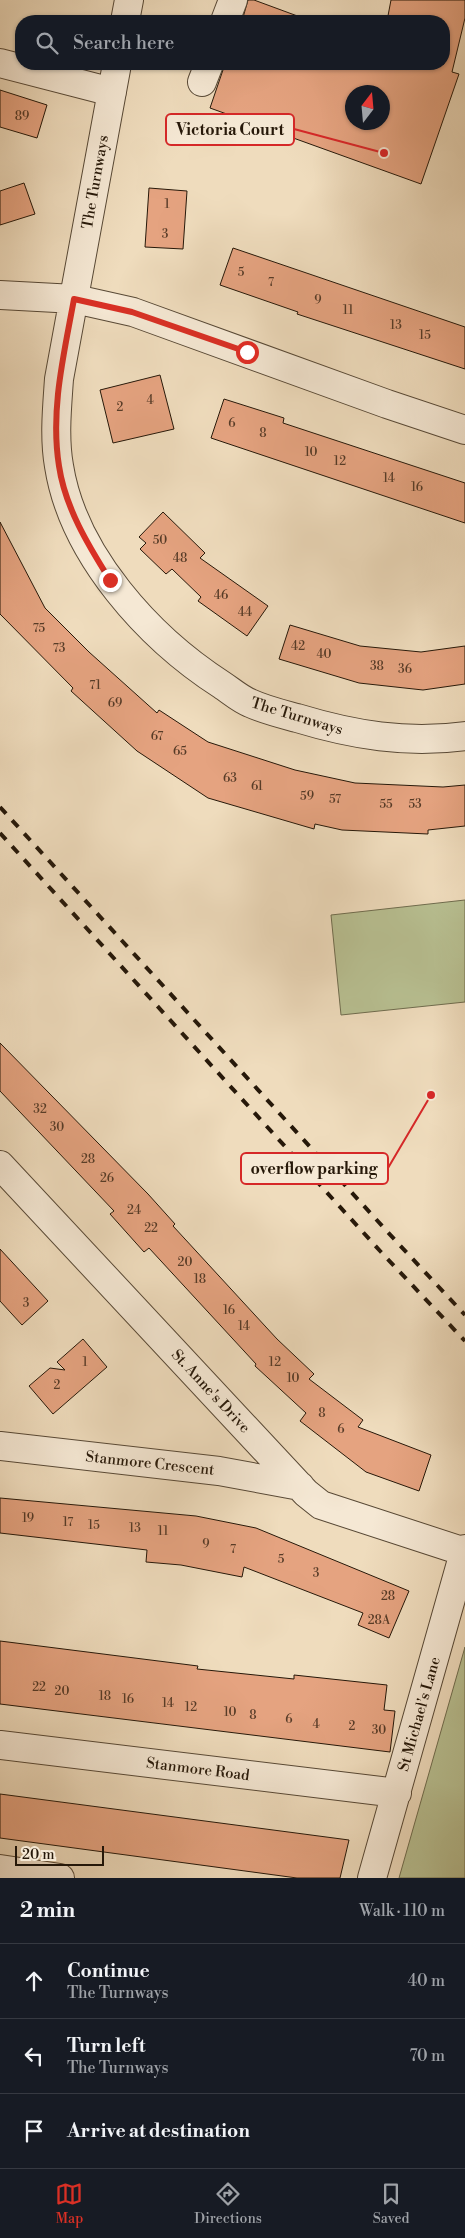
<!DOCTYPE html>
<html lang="en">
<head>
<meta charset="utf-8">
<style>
	:root { --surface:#171b24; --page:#20242c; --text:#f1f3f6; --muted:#9ea1a6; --line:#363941; --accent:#d93025 }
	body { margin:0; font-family:"Libre Bodoni",serif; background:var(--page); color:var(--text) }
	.compass { position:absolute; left:345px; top:85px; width:45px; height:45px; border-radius:50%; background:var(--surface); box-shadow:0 1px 4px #0004; rotate:16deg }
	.scale { position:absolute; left:15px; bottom:12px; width:89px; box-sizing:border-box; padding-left:5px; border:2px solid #261809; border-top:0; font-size:14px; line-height:18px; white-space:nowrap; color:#261809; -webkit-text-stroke:4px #f5e8d4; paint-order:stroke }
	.stop { position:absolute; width:15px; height:15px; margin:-11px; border:4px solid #d93025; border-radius:50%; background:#fff }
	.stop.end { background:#d93025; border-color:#fff; box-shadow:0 1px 5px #0008 }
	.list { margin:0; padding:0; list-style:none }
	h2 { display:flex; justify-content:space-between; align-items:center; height:65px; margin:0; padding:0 20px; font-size:21px }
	h2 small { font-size:16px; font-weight:400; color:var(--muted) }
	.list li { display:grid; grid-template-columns:32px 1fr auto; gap:15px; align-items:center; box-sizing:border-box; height:75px; padding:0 20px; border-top:1px solid var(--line) }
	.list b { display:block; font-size:19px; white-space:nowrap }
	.list p { margin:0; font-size:16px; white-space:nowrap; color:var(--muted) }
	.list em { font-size:16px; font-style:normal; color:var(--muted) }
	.icon { flex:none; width:28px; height:28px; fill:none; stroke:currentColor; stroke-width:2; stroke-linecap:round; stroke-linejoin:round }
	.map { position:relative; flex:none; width:465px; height:1878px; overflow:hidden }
	.search { position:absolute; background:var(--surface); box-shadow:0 1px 4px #0004; left:15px; right:15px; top:15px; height:55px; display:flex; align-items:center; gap:12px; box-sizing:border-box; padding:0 18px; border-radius:20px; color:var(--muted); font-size:19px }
	.sheet { height:290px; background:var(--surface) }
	nav { display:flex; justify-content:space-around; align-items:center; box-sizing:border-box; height:70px; border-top:1px solid var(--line); background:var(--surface); font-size:14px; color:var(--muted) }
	nav a { display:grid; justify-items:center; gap:2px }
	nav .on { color:var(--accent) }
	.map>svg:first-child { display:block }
	.green { fill:#b8c092; stroke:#6f6c4e }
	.building { fill:#e5a380; stroke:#261809; fill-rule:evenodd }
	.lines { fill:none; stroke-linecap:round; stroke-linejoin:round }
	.minor-casing { stroke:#584936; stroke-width:30 }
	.minor { stroke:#f5e8d4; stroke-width:28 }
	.rail { stroke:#261809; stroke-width:4; stroke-dasharray:9 9; stroke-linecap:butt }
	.route { stroke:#d93025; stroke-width:6 }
	.labels { text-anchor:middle; stroke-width:5; stroke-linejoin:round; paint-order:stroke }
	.number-label { font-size:12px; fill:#563b27 }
	.street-label { font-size:15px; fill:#261809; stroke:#f5e8d4 }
	.leader { fill:none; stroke:#d62828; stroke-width:2 }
	.callout-dot { fill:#d62828; stroke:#f5e8d4; stroke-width:2 }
	.callout { fill:#f5e8d4; stroke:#d62828; stroke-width:2 }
	.callout-label { font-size:16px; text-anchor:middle; font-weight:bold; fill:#261809 }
</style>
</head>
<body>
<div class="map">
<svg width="465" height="1878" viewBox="0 0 465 1878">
	<rect width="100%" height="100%" fill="#efdcbd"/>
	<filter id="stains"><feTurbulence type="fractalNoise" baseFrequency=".004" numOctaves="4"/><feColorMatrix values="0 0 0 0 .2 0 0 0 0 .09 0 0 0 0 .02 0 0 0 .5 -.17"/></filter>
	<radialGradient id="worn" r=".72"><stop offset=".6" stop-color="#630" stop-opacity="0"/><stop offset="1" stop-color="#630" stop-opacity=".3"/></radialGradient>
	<path class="green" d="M465,900v102l-124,13 -10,-100z
		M465,1647v231h-66z"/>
	<path class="building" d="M248,0h6l57,21h-69z
		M391,0h74v18l-13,54 7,2 -38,110 -211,-76 15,-44h219v-43h-57zM352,92h30v30h-30z
		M0,90l47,15 -10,33 -37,-11z
		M24,183l11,31 -35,11v-34z
		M149,188l38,3 -4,58 -38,-2z
		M233,248l232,79v42l-168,-55 1,-2 -78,-27z
		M160,375l14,54 -61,14 -13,-53z
		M224,399l60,19 -1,5 182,60v40l-254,-85z
		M163,512l42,41 -5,5 68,48 -21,30 -49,-35 3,-4 -29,-28 -6,5 -26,-25 6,-6 -7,-6z
		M0,522l45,86 44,44 68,61 2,-3 49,32 87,28 60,13 88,4 22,-2v41l-37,4v4l-86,-4 -27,-6 -1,5 -106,-31 -71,-47 -66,-60 2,-3 -73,-74z
		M290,625l70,21 61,6 44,-6v38l-42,6 -64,-7 -80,-24z
		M0,1043l148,151 27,30 -2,2 104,113 37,35 -5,5 54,41 -5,7 73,28 -12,36 -53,-19 -66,-51 6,-8 -51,-47 1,-2 -107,-116 -5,4 -34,-38 4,-3 -114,-120z
		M0,1249l48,52 -26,24 -22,-24z
		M83,1339l24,28 -54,47 -24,-28 21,-18 15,2 -8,-8z
		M0,1498l196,18 60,12 153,63 -20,47 -31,-13 5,-12 -119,-46 -2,10 -61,-12 -35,-3 1,-12 -147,-17z
		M0,1641l198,25 -1,3 97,10v-4l93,10 -3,25 11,1 -5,41 -390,-48z
		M0,1794l349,46 -9,38h-43l-297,-40z"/>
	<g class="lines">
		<defs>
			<path id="minor" d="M125,21l4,-21
				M225,21l8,-21
				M0,63l112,29
				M117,64l-58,315c-2,29 -5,59 0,87 14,89 90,172 163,219 9,6 18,14 28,18 15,7 32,11 47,15 56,17 110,26 168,18
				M202,82l7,-18
				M0,295l75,4 58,13 254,92 78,26
				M0,1165l306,328 15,12 144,47
				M0,1446l219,25 81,15
				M0,1745l397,48
				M0,1869l60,9
				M372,1878l93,-329"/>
		</defs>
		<use href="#minor" class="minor-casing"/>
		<use href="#minor" class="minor"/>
		<path class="rail" d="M0,807l395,433 70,75
			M0,833l381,419 84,89"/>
	</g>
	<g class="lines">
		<path class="route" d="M110,580c-22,-35 -45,-73 -51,-114 -9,-56 5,-112 15,-167l58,13 115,40"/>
	</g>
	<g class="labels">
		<g class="number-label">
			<text x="22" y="120">89</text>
			<text x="167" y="208">1</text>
			<text x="165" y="238">3</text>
			<text x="241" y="276">5</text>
			<text x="271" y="286">7</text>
			<text x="318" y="304">9</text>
			<text x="348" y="314">11</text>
			<text x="396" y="329">13</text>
			<text x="425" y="339">15</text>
			<text x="150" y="404">4</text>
			<text x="120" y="411">2</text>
			<text x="232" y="427">6</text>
			<text x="263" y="437">8</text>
			<text x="311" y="456">10</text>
			<text x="340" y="465">12</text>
			<text x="389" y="482">14</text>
			<text x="417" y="491">16</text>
			<text x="160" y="544">50</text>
			<text x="180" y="562">48</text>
			<text x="221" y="599">46</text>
			<text x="245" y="616">44</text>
			<text x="39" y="632">75</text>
			<text x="298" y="650">42</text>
			<text x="59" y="652">73</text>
			<text x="324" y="658">40</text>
			<text x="377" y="670">38</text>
			<text x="405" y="673">36</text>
			<text x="95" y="689">71</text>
			<text x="115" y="707">69</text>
			<text x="157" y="740">67</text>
			<text x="180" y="755">65</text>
			<text x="230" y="782">63</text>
			<text x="257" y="790">61</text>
			<text x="307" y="800">59</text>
			<text x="335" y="803">57</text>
			<text x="386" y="808">55</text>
			<text x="415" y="808">53</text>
			<text x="40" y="1113">32</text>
			<text x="57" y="1131">30</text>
			<text x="88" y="1163">28</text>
			<text x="107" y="1182">26</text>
			<text x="134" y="1214">24</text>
			<text x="151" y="1232">22</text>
			<text x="185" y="1266">20</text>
			<text x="200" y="1283">18</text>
			<text x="26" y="1307">3</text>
			<text x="229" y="1314">16</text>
			<text x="244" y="1330">14</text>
			<text x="85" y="1366">1</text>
			<text x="275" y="1366">12</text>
			<text x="293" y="1382">10</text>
			<text x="57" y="1389">2</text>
			<text x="322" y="1417">8</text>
			<text x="341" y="1433">6</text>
			<text x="28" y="1522">19</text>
			<text x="68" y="1526">17</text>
			<text x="94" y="1529">15</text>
			<text x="135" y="1532">13</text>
			<text x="163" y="1535">11</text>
			<text x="206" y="1548">9</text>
			<text x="233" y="1553">7</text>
			<text x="281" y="1563">5</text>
			<text x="316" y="1577">3</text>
			<text x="388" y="1600">28</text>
			<text x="379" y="1624">28A</text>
			<text x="39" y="1691">22</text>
			<text x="62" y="1695">20</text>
			<text x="105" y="1700">18</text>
			<text x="128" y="1703">16</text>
			<text x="168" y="1707">14</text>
			<text x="191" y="1711">12</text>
			<text x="230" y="1716">10</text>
			<text x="253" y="1719">8</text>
			<text x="289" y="1723">6</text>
			<text x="316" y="1728">4</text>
			<text x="352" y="1730">2</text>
			<text x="379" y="1734">30</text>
		</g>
		<g class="street-label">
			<text transform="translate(95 182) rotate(-80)" y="5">The Turnways</text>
			<text transform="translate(297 716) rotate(17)" y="5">The Turnways</text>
			<text transform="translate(211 1391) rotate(47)" y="5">St. Anne's Drive</text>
			<text transform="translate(150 1463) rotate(6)" y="5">Stanmore Crescent</text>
			<text transform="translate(419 1714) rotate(-74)" y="5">St Michael's Lane</text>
			<text transform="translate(198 1769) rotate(7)" y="5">Stanmore Road</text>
		</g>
	</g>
	<path class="leader" d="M384 153L294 129M431 1095L388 1168"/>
	<g class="callout-dot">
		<circle cx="384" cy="153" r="5"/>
		<circle cx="431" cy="1095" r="5"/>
	</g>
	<g class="callout">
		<rect x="166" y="114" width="128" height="31" rx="5"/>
		<rect x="241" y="1153" width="147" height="31" rx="5"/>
	</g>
	<g class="callout-label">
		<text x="230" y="135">Victoria Court</text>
		<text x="314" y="1174">overflow parking</text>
	</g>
	<rect width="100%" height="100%" filter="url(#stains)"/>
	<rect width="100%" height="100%" fill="url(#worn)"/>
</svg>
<svg class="compass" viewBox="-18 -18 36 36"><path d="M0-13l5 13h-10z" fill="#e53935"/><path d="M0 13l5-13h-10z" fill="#9ea1a6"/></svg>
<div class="scale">20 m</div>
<div class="stop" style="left:247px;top:352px"></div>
<div class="stop end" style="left:110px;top:580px"></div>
<div class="search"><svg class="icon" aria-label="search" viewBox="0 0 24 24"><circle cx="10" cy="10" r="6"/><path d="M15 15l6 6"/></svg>Search here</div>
</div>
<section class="sheet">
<h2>2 min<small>Walk · 110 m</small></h2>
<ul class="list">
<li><svg class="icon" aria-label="ahead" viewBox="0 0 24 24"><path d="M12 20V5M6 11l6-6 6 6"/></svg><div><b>Continue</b><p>The Turnways</p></div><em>40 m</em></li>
<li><svg class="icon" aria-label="left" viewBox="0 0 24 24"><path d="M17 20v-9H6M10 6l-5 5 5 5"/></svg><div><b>Turn left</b><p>The Turnways</p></div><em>70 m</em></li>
<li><svg class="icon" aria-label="arrive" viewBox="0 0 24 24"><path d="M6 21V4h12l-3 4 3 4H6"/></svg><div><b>Arrive at destination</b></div></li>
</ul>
</section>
<nav>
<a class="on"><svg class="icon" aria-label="map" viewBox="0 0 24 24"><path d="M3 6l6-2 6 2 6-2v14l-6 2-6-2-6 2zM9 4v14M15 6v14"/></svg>Map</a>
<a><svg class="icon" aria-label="directions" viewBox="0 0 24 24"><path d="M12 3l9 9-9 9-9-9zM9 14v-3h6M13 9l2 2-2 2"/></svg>Directions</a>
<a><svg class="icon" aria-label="saved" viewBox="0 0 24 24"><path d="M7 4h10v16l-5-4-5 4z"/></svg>Saved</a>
</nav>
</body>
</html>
